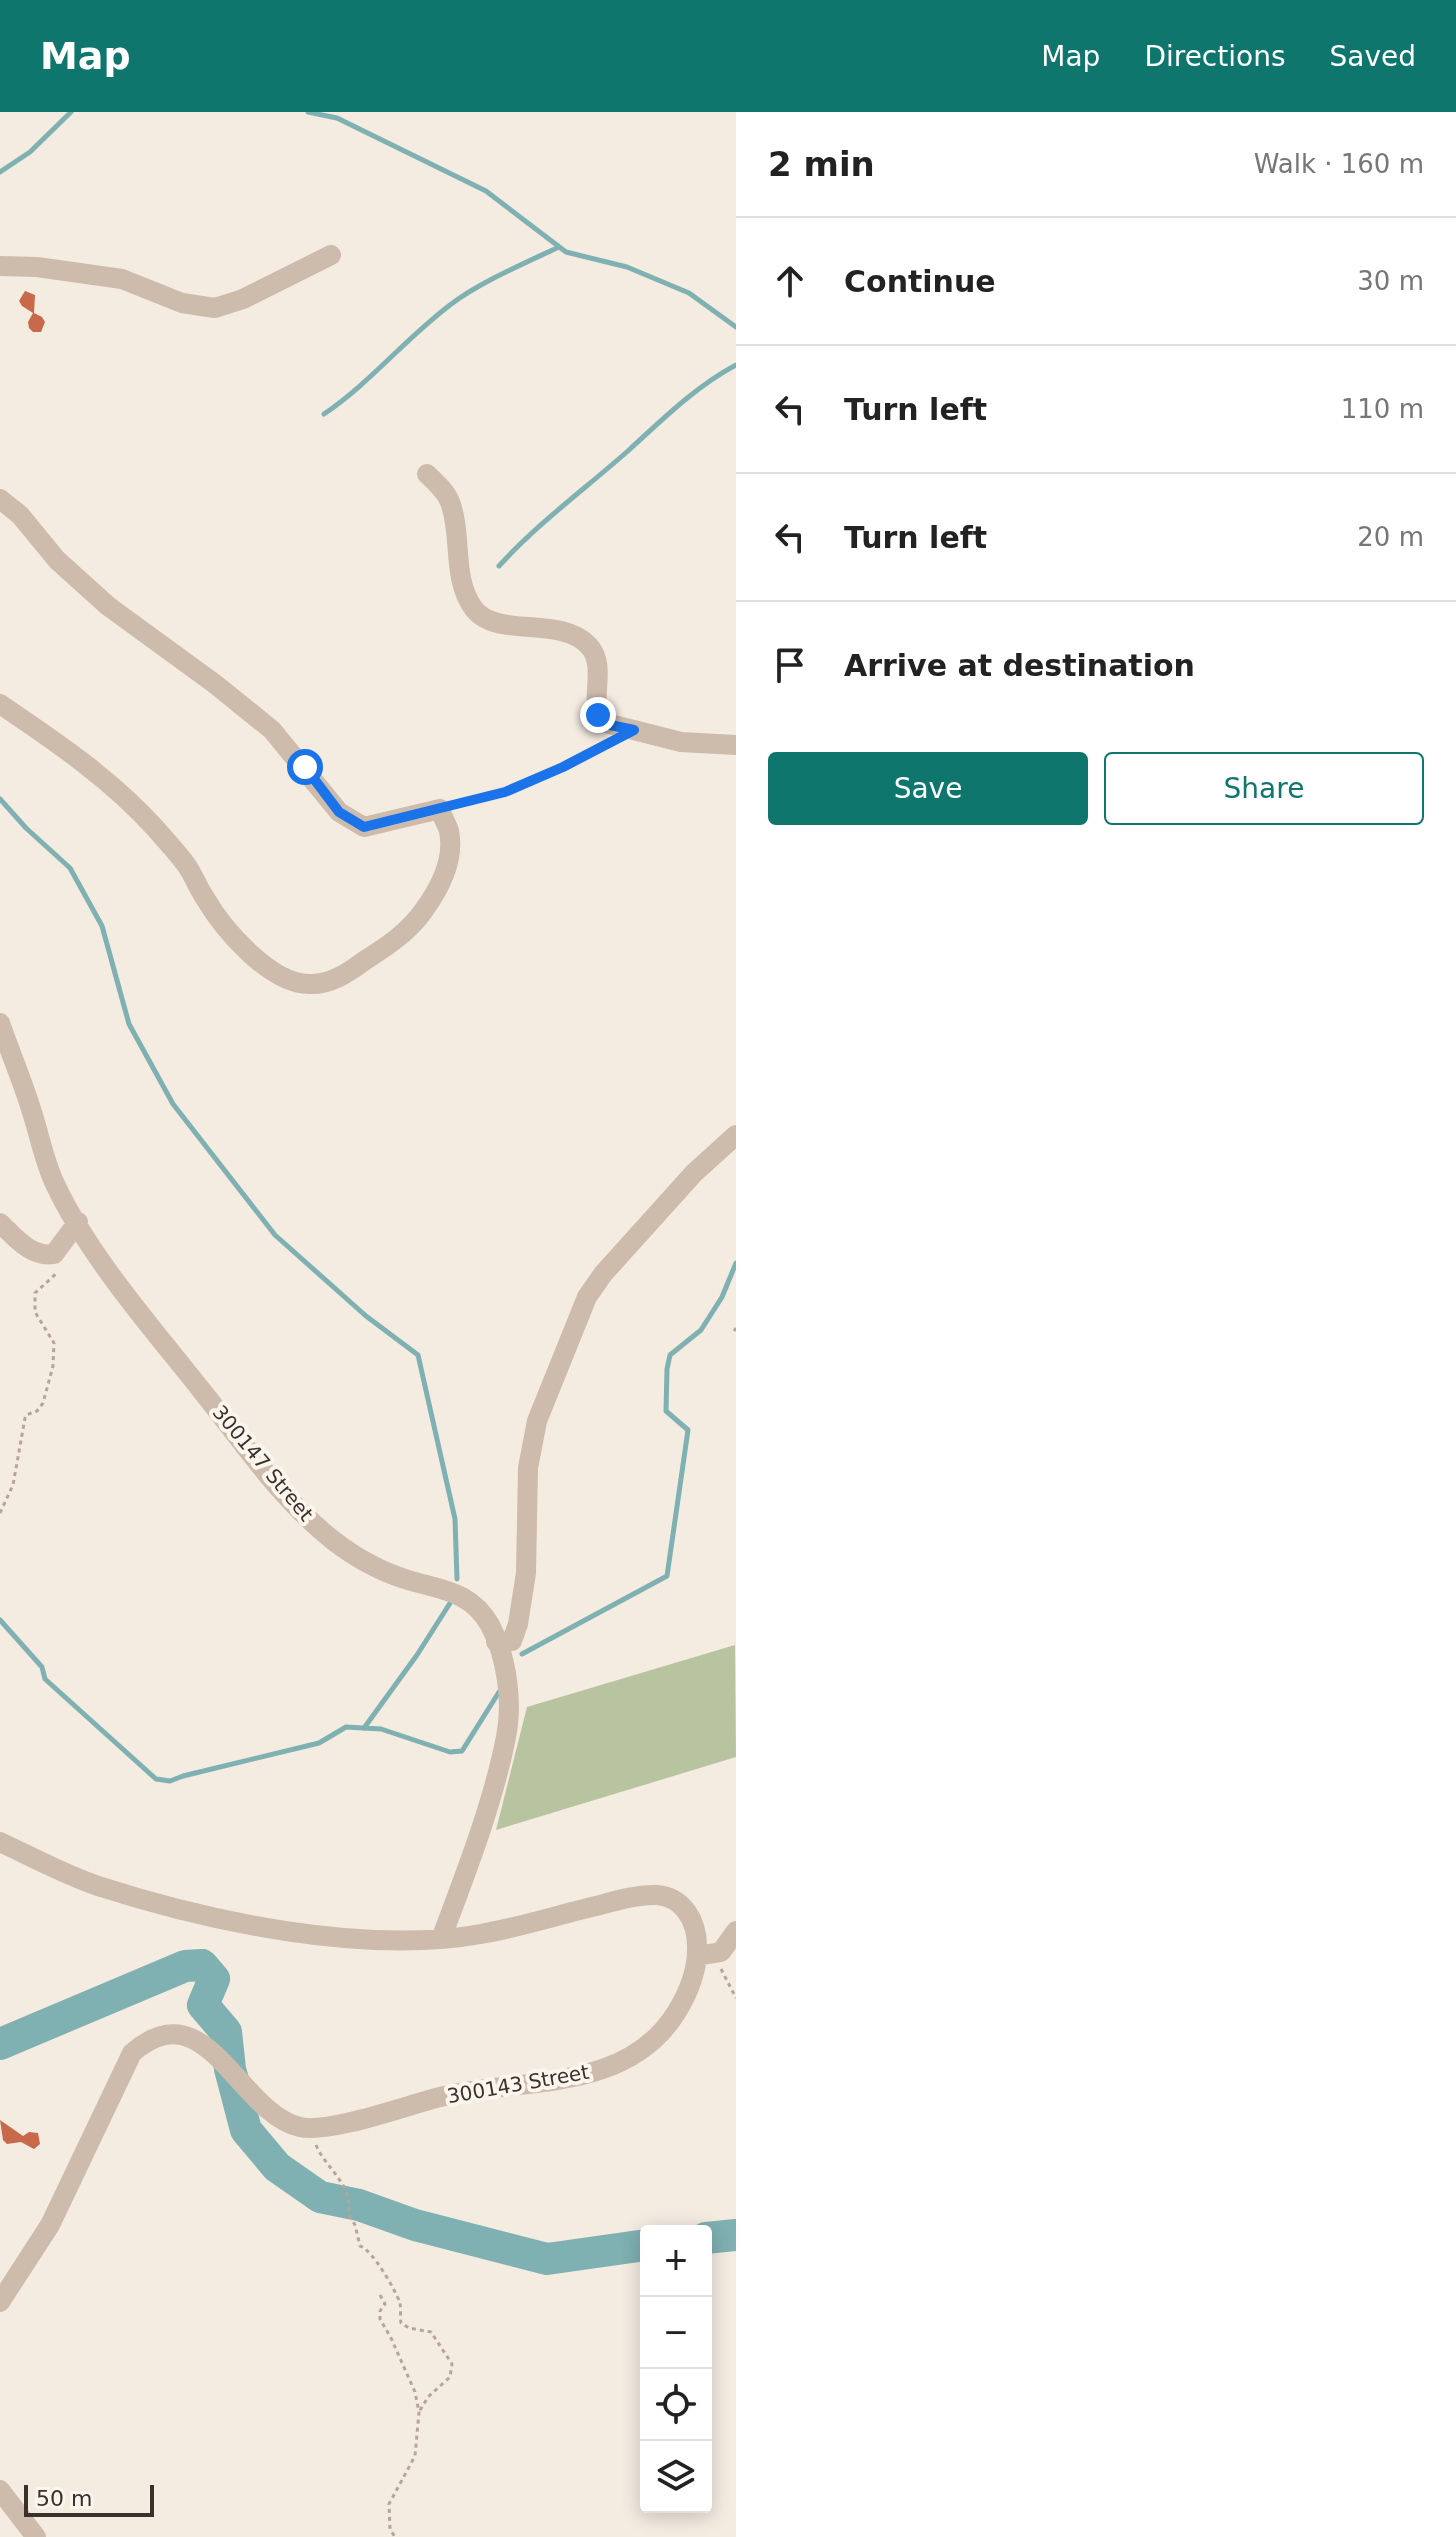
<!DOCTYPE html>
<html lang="en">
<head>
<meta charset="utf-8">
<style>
	:root { --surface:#fff; --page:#f2f2f2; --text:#222; --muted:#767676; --line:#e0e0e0; --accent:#0f766e }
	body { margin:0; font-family:"DejaVu Sans",sans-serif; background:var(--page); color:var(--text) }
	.controls { position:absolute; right:24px; bottom:24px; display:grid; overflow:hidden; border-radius:8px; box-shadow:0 4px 20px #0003 }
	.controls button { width:72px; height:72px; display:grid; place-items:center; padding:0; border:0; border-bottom:2px solid var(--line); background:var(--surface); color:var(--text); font:40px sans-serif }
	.scale { position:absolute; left:24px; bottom:20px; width:130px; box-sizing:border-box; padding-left:8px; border:4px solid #3b302b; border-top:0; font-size:22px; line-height:28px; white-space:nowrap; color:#3b302b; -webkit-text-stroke:6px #fbf5ee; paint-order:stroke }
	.stop { position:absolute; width:24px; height:24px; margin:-18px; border:6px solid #1a73e8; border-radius:50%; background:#fff }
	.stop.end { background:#1a73e8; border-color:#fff; box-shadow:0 2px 8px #0008 }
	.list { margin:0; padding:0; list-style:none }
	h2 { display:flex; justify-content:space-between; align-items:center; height:104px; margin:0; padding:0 32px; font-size:34px }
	h2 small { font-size:26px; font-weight:400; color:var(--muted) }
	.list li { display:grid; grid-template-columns:52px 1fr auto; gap:24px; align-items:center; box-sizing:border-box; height:128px; padding:0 32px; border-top:2px solid var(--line) }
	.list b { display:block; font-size:30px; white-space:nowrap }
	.list em { font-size:26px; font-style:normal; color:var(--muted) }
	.actions { display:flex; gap:16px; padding:24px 32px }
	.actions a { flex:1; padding:18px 0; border:2px solid var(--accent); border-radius:8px; text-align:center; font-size:28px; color:var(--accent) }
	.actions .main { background:var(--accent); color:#fff }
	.icon { flex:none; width:44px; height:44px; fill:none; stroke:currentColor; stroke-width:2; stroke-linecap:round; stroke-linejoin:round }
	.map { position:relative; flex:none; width:736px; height:2425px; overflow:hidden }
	header { display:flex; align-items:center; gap:48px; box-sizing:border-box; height:112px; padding:0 40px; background:var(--accent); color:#fff }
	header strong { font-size:38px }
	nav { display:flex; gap:44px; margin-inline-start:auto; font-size:28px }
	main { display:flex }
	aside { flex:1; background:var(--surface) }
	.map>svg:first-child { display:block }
	.green { fill:#b8c4a0 }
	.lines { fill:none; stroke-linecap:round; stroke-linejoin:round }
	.stream { stroke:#7fb0b2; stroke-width:5 }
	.river { stroke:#7fb0b2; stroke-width:32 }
	.building { fill:#c8694b }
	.path { stroke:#b9a596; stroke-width:3; stroke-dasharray:4 4; stroke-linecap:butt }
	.minor { stroke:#cdbbac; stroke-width:20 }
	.route { stroke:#1a73e8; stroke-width:10 }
	.labels { text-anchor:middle; stroke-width:8; stroke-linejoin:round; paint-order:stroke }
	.street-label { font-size:20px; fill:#3b302b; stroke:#fbf5ee }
</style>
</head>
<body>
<header>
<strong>Map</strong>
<nav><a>Map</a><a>Directions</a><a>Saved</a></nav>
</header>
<main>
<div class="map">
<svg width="736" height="2425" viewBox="0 0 736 2425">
	<rect width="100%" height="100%" fill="#f4ebe1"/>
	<path class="green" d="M735,1533l1,112 -240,73 31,-123z"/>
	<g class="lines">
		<path class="stream" d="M308,0l29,6 149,73 80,61 61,15 62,26 47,34
			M0,60l30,-20 41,-40
			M324,302c47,-32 81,-75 126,-109 30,-23 75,-42 109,-58
			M499,454c39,-43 86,-77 130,-116 34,-31 66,-63 107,-85
			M0,687l26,29 44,40 32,58 27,98 44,80 102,131 91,81 52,39 37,164 2,60
			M0,1508l42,47 3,12 111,100 14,2 13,-5 136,-33 27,-16 35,2 69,23 12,-1 37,-59
			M522,1542l145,-78 21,-146 -22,-19 1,-42 3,-14 31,-25 21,-33 14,-34
			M364,1616l53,-73 35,-55"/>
		<path class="river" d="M0,1932l185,-78 17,-1 12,14 -11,26 23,27 4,37 16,61 31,37 43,30 39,8 56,20 132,34 99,-14
			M706,2126l30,-3"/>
	</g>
	<path class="building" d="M25,179l10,4 -1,18 8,4 3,5 -4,10h-8l-4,-4 -1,-6 5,-9 -11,-7 -3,-5z
		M0,2008l23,16 6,-4 9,1 2,11 -6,5 -13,-7 -14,2 -4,-4z"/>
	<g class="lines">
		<path class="path" d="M459,692l46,-12 105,-50
			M734,1219l2,-3
			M0,1401l13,-28 12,-67 1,-3 11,-4 6,-8 10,-37 1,-23 -19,-31v-19l23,-21
			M721,1857l15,29
			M316,2033c10,24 38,40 32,68l7,12 5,21c12,3 36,45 40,57 1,6 0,14 1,20l8,5 22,4 21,32 -2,13 -22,20 -9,15
			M380,2183l5,9 -5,7v8l11,19 24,54 4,20 -4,44 -26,48 1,25 5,8"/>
		<path class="minor" d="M0,154l37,1 85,12 60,24 33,5 28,-9 88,-44
			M427,362c8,8 19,17 23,28 13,35 1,76 24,107 23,30 87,6 115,37 19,21 -1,55 13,76l79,20 55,3
			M0,387l20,16 37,45 51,46 107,78 57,46 67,82 25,15 76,-18c2,8 7,15 9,22 6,29 -9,57 -25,79 -15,22 -38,37 -60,51 -16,12 -34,24 -55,23 -39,0 -86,-55 -104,-86 -7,-10 -11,-22 -18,-32 -9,-13 -21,-25 -31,-37 -46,-51 -100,-87 -156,-125
			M0,911c10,29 22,57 31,86 8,24 13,52 24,75 33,71 98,145 147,207 41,51 79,109 132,150 22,17 48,31 74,39 33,10 63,11 82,45 17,32 23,77 16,112 -13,67 -41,138 -65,202
			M0,1111c15,14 31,35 54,31l24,-32
			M496,1530l16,-1 6,-17 8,-51 2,-105 9,-47 50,-124 16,-23 91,-101 42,-38
			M0,1730c32,15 65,33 98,44 112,36 267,69 383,48 40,-7 80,-20 119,-29 18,-5 39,-11 57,-10 26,2 40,26 40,51 1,24 -8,46 -21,67 -51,81 -156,64 -236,84 -32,8 -111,37 -140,30 -63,-15 -93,-139 -168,-74l-82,172 -50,77
			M697,1844l24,-4 15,-21
			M0,2378l36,47"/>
	</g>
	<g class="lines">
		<path class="route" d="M305,655l34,45 25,15 141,-35 58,-25 71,-37 -29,-6 -7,-9"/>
	</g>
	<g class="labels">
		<g class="street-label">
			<text transform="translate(263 1351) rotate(50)" y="7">300147 Street</text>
			<text transform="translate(518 1972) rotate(-10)" y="7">300143 Street</text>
		</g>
	</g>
</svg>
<div class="controls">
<button>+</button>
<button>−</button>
<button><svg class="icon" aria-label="locate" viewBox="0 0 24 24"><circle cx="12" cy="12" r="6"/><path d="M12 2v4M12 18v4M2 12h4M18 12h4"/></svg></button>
<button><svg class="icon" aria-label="layers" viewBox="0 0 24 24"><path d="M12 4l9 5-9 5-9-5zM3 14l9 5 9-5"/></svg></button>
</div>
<div class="scale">50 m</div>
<div class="stop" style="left:305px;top:655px"></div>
<div class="stop end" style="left:598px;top:603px"></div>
</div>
<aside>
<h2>2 min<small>Walk · 160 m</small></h2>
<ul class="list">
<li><svg class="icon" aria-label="ahead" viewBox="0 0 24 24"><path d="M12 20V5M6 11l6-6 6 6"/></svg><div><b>Continue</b></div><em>30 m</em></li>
<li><svg class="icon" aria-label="left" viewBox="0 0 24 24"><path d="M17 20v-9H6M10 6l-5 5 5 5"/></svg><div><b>Turn left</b></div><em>110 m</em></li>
<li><svg class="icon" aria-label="left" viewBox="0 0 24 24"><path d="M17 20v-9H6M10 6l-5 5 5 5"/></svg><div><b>Turn left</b></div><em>20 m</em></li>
<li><svg class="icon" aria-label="arrive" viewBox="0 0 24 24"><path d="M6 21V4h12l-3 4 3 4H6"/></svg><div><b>Arrive at destination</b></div></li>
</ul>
<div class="actions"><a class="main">Save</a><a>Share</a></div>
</aside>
</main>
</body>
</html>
